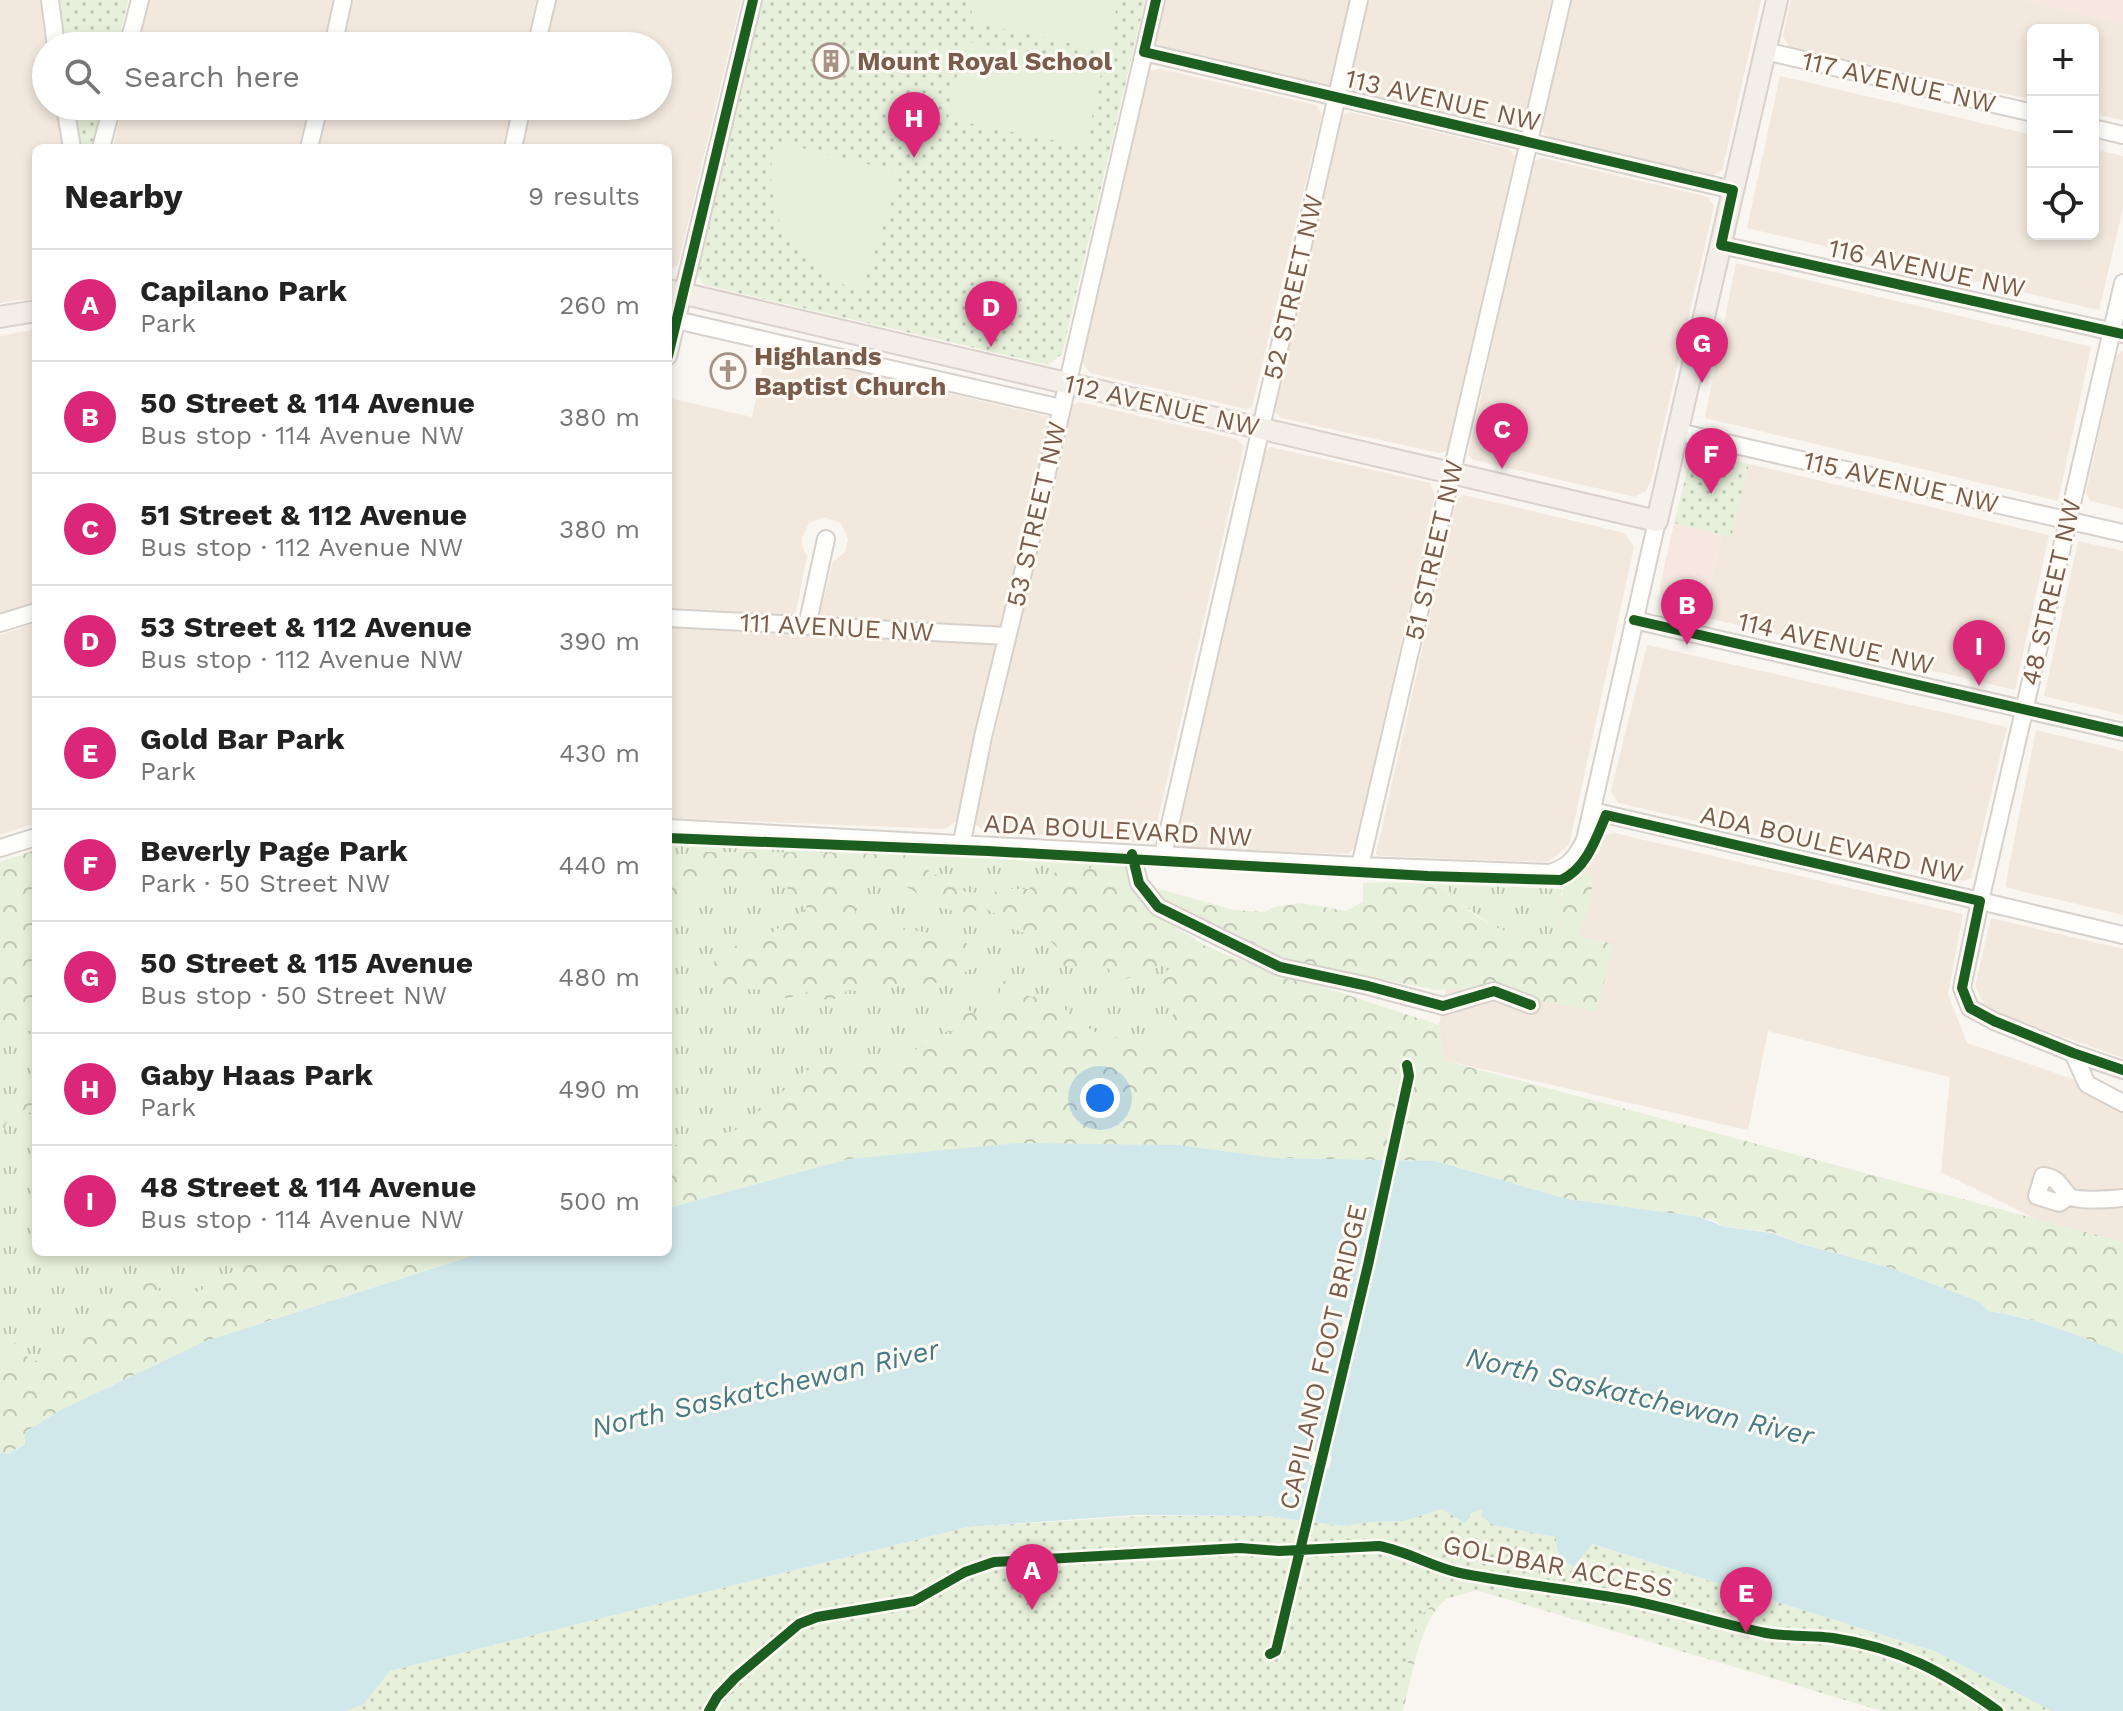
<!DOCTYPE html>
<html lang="en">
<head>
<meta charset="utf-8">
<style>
	:root { --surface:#fff; --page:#f2f2f2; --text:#222; --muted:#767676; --line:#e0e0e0; --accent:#db2777 }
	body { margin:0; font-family:"Work Sans",sans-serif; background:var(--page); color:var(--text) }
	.controls { position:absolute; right:24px; top:24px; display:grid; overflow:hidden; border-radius:12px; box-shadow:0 4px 12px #0003 }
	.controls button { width:72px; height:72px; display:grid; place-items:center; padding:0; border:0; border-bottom:2px solid var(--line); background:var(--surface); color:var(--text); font:40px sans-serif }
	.you { position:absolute; left:1100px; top:1098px; width:28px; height:28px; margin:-20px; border:6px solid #fff; border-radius:50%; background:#1a73e8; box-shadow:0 0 0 12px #1a73e833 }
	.badge { display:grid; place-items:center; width:52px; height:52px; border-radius:50%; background:var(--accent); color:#fff; font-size:26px; font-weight:700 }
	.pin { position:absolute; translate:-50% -66px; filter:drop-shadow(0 2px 4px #0008) }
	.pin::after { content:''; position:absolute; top:42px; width:28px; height:24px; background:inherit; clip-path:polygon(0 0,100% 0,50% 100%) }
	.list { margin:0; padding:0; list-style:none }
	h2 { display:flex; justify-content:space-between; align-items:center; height:104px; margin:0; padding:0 32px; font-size:34px }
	h2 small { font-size:26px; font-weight:400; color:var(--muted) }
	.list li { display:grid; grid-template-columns:52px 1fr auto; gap:24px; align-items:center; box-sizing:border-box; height:112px; padding:0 32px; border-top:2px solid var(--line) }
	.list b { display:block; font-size:30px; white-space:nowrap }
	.list p { margin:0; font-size:26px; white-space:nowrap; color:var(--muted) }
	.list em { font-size:26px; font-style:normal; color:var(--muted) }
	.icon { flex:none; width:44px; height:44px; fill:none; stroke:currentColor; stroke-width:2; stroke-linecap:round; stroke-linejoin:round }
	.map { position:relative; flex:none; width:2123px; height:1711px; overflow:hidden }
	.search { position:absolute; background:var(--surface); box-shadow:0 4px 12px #0003; left:32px; top:32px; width:640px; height:88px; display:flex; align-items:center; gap:20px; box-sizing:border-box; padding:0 28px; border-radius:44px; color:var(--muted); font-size:30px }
	.panel { position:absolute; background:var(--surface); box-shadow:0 4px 12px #0003; left:32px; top:144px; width:640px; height:1112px; border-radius:12px }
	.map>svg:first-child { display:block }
	.residential { fill:#f2e8de }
	.commercial { fill:#f6e8e1 }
	.grass { fill:url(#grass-tufts) }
	.forest { fill:url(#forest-crowns) }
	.park { fill:url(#park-dots) }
	.pitch { fill:#e7f0db }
	.water { fill:#d0e8ea }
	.pier { fill:#f9f5f0 }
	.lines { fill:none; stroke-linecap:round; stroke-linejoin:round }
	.minor-casing { stroke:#d7d1cb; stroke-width:20 }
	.major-casing { stroke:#dad1cc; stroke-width:24 }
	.minor { stroke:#fefefd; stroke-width:16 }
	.major { stroke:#f3eee8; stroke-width:20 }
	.cycleway-casing { stroke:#fffaf3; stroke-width:15 }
	.cycleway { stroke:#1b5e20; stroke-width:10 }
	.labels { text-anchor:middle; stroke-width:6; stroke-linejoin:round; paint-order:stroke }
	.poi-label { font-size:26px; font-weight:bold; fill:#7a5c4d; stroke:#fffaf3; text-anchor:start }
	.street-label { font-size:26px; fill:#7a5c4d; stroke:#fffaf3 }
	.water-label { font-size:28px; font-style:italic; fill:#437c86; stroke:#fffaf3 }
</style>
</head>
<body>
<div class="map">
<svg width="2123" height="1711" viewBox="0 0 2123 1711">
	<defs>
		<pattern id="grass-tufts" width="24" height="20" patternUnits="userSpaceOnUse" patternTransform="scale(2)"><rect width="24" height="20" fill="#e7f0db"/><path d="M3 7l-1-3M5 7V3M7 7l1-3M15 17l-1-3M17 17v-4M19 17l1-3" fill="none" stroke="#c0c6b4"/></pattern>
		<pattern id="forest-crowns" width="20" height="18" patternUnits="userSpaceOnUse" patternTransform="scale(2)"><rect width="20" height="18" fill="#e7f0db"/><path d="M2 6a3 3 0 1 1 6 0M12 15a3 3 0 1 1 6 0" fill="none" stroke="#c0c6b4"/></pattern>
		<pattern id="park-dots" width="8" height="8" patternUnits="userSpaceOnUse" patternTransform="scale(2)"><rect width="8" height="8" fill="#e7f0db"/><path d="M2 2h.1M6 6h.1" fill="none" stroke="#c0c6b4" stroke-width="1.8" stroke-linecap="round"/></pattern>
	</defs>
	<rect width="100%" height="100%" fill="#f9f5f0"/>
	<path class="residential" d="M0,0h40l8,46 -2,60h11l7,42h-28v150l-36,5z
		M148,0h186l-11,46h-186z
		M352,0h184l-10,46h-185z
		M554,0h187l-63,265 -10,5v-122h-149l10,-42h129v-60h-115z
		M1166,0h184l-19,84 -6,3 -161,-38 -7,-7z
		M1367,0h184l-27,122 -10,8 -160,-37 -7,-10z
		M1568,0h193l-39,171 -10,4 -163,-37 -9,-9z
		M1791,0h231l101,23v97l-30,-6v-84h-60v70l-244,-53 -6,-11z
		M1160,69l156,36 6,9 -70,293 -5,2 -157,-36 -10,-14 68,-287z
		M1780,76l253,59v99h60v-85l30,7v52l-24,102 -352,-82z
		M123,106h186l-10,42h-186z
		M327,106h185l-10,42h-184z
		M1350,112l159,37 6,7 -68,295 -8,2 -158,-35 -8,-8 66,-293z
		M1543,158l165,39 6,9 -63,274 -5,11 -11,6 -161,-37 -6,-5 64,-293z
		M1736,263l355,84 -33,154 -353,-83z
		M36,329v274l-36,13v-280z
		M2123,350v159l-32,-8 -5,-8 30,-136z
		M767,351l283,66 -49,211 -182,-10 14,-56 12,-10 3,-13 -7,-16 -17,-6 -15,6 -7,14v8l5,11 -12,61 -127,-7v-212l84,19z
		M1080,402l157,37 7,7 -90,390 -7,7 -161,-12 -10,-6 1,-15 93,-404z
		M1270,447l160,36 5,12 -80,351 -7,8 -161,-6 -10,-3 -2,-11 90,-382z
		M1749,464l300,71 -34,155 -312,-73 19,-82 9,1z
		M1464,495l161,38 9,14 -65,298 -21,17 -168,-6 -4,-2 80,-354z
		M2078,541l45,10v164l-79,-19z
		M36,623v200l-36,12v-200z
		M668,627l318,15 8,3 1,7 -39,169 -10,8 -278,-11z
		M1647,645l360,82 -36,151 -8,3 -345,-78 -7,-12z
		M2036,730l87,21v164l-118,-28z
		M1614,833l349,81 -15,80 19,49 156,53v166l-182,-90 9,-95 -182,-46 -20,99 -305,-70 -4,-35 9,-46 124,-91 31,-52z
		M1991,918l132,31v109l-137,-49 -11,-23z"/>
	<path class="commercial" d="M2022,0h101v23z
		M1674,523l48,12 -19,82 -35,-8 -7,-16 -1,-7z"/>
	<path class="grass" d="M668,842l301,11 158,11c2,9 3,22 8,30 24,37 95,63 135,77l-26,34 -225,138 -170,17 -181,46z
		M36,852v400h446l-280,89 -143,70 -59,32v-580z
		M1412,883l151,6 -3,8 3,18 -10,28 -21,-2 -36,-13 -36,-25 -14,-15z"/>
	<path class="forest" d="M36,850v179l-36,11v-178z
		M705,852l197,1 58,38 25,3 23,-5h21c18,-23 54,-20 82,-22l42,45 60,39 226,74 4,35 680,182v112c-44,-19 -87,-37 -135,-43l-8,-9 -89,-34 -89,-24 -30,-12 -47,-5 -12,-7 -13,-3 -132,-18 -132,-38 -160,-3 -99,-12 -158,-3 -170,16 -181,49v-61l66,-16 45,-36 25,-24 41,-11 33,2 22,-4 32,-17 1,-5 -8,-2 -1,-5 4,-3 9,5 1,10 12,-3 13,6 6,-6c-9,-10 -13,-5 -24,-6l-2,-5 6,-17 14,-4 17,12 15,4 7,-20 -3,-21h6l9,10 18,6 10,-3 12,9h6l10,12 3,-2c6,14 22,14 29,27l16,-3 14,8 30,-1 8,4c0,-15 4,-28 3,-45l6,-8 -12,-3 3,-6h-4l-6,-7 11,-13 -2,-7 -13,9 -44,16 -9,-4 7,-9 -2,-3 -23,9 -9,-8 -14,-4c1,-15 -7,-19 -17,-29 -10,0 -16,-4 -26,-4l-2,-3 -13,1 -2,-13c-8,-2 -12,-8 -20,-10l-19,10 -14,-8 -13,-2 -25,-18 -22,-6h-23l-11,18v17l107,22 14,10 5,15 -15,6 -10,10 -50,4 -41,7 -18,-2 -6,6 -12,5 -12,-5 -6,-7 -8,6 -18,3 -27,-9 -17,1 -18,-5 -8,-11 -1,-16 10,-8 46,-16 37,-26 -8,-11 -23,-18 -59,8 -6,-8 -10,7 -7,15 -26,10v-40z
		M1590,873c8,17 -6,45 -12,63l35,8 -16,68 -56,-11 -34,-16 -70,5 -148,-29 -44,-16 -79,-41 -14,-17 82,23 31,2 9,-5 27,-4 45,8 17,-9v-19c24,0 59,-3 81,5 7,3 12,12 18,17 26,22 57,35 91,38 4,-9 9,-18 10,-27 0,-15 -3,-22 4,-35z
		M36,1072v40l-26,3 -5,11 -5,25v-44l18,-4 11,-6 5,-11 -3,-6z
		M265,1252h218l-280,90 -144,69 -34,21v11l-17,11 -8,-2v-88l3,-11 11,-10 6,2 7,12 8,4 19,-8 7,-15 20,-5 4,-5 8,3 10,-34 38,-17 13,2 12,20 36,-12z
		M1423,1573l53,17c-10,2 -23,4 -30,9 -26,20 -35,81 -43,112h-11z"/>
	<path class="park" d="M54,0h74l-11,46h-56z
		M758,0h387l-83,354 -14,11 -344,-80 -10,-16z
		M72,106h30l-10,42h-13z
		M1692,451l57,13 -18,73 -57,-14z
		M1442,1509l24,14 5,-11 12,-3 34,20 39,8c0,16 4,23 18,30l17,-23 343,107 118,60h-170l-406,-121 -40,12 -18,16 -21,93h-1050l17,-7 26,-33 578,-144 176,-11h123l76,10 29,-4 32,-1z"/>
	<path class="pitch" d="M974,0h144l-10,51 -138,-29z
		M964,41l138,28 -16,78 -138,-28z
		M774,141l121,30 3,10 -37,111c-72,-28 -99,-75 -87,-151z
		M981,970l11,3 6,12 1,18 -6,8 -15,-3c-12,-14 -14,-30 3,-38z"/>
	<path class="water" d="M1019,1143l158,2 99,13 159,3 133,38 132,18 25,10 47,6 29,11 90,24 89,34 8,9c48,7 91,24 135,43v357h-71l-118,-60 -342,-107 -18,23c-14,-7 -18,-14 -18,-30l-63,-12 -12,-9 2,-7 -12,4 -5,11 -24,-15 -38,12 -32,1 -29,4 -76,-10 -131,-1 -168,12 -578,144 -26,33 -17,7h-347v-259l8,2 17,-10v-12l34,-21 144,-69 281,-90h184v-44l181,-49z"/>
	<path class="pier" d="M1385,1156l12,1 -41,164 6,2 -2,11 -5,-1 -28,122 5,2 -3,12 -6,-1 -13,58 -11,-1 14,-59 -4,-1 3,-14 5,1 28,-120 -4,-2 3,-12h4z"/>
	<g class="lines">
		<defs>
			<path id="minor" d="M50,0l6,46
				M128,46l12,-46
				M333,46l10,-46
				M536,46l11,-46
				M1765,51l268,62
				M1144,52l589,138
				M65,106l7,42
				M2093,128l30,7
				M101,148l11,-42
				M309,148l10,-42
				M513,148l9,-42
				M1721,245l402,89
				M2123,283l-143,618 143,34
				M676,320l385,88
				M668,356l85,-356
				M1678,432l445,101
				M668,618l339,18
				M1634,620l489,112
				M0,623l36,-11
				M807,626l19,-87
				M1592,811l388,90 -18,87 8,20 24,13 79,32 50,17
				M668,828l692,38 190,7c19,-6 26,-15 35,-33l72,-319
				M962,842l21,-105 60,-247 113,-490
				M0,848l36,-11
				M1132,854l7,29 19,24 122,60 88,19 75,20 51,-15 37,14
				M1163,855l196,-855
				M1360,866l202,-866
				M2073,1053l14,31 36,19
				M2069,1196l-10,7 -22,-7 6,-20c16,2 16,10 26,20 7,6 43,3 54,2"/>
			<path id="major" d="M668,290l989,231 120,-521
				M0,317l36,-6"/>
		</defs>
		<use href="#minor" class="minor-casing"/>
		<use href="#major" class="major-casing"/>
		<use href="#minor" class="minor"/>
		<use href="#major" class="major"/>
		<defs>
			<path id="cycleway" d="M1156,0l-12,52 589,138 -12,55 402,89
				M668,356l85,-356
				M1634,620l489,112
				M668,838l320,13 440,25 133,4c25,-11 35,-41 45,-65l374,86 -18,87 8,20 24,13 79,32 50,17
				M1132,854l7,29 19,24 122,60 88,19 75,20 51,-15 37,14
				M1270,1654l6,-3 92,-386 41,-189 -2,-11
				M709,1711l8,-14 18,-19 64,-54 18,-7 97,-16 51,-29 29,-10 246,-14 39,3 100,-5c28,5 53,21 81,27 56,11 113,17 169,27 46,9 91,24 137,33 22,4 45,2 67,5 67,10 111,34 165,73"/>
		</defs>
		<use href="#cycleway" class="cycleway-casing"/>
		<use href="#cycleway" class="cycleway"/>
	</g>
	<defs>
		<symbol id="building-ring" viewBox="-11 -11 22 22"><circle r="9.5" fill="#fffaf3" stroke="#a69286" stroke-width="1.5"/><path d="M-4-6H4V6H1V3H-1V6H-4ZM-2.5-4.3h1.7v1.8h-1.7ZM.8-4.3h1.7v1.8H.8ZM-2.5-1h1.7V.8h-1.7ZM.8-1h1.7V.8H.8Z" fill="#a69286"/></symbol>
		<symbol id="church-ring" viewBox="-11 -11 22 22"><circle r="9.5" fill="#fffaf3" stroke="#a69286" stroke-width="1.5"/><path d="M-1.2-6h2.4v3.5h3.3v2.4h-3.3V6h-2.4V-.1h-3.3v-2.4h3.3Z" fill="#a69286"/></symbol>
	</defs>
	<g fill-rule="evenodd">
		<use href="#building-ring" x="811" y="41" width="40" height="40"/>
		<use href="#church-ring" x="708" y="351" width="40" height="40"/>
	</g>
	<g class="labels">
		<g class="poi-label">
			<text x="857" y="70">Mount Royal School</text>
			<text x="754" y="365">Highlands<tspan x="754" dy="30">Baptist Church</tspan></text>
		</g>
		<g class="street-label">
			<text transform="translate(1899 82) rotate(13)" y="9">117 AVENUE NW</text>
			<text transform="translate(1443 100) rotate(13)" y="9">113 AVENUE NW</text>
			<text transform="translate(1927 268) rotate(12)" y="9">116 AVENUE NW</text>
			<text transform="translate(1293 287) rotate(-77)" y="9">52 STREET NW</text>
			<text transform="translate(1162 405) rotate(13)" y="9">112 AVENUE NW</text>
			<text transform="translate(1901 482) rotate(13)" y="9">115 AVENUE NW</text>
			<text transform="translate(1036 514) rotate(-77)" y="9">53 STREET NW</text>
			<text transform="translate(1434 550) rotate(-77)" y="9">51 STREET NW</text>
			<text transform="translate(2051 592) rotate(-77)" y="9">48 STREET NW</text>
			<text transform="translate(837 627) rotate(3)" y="9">111 AVENUE NW</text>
			<text transform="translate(1836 643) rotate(13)" y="9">114 AVENUE NW</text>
			<text transform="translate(1118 830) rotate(3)" y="9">ADA BOULEVARD NW</text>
			<text transform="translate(1832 844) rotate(13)" y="9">ADA BOULEVARD NW</text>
			<text transform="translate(1323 1357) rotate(-77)" y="9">CAPILANO FOOT BRIDGE</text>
			<text transform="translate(1558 1566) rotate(11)" y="9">GOLDBAR ACCESS</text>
		</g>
		<g class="water-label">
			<text transform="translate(765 1388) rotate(-13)" y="10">North Saskatchewan River</text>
			<text transform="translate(1640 1396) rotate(13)" y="10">North Saskatchewan River</text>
		</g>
	</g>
</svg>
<div class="controls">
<button>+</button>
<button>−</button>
<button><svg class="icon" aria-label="locate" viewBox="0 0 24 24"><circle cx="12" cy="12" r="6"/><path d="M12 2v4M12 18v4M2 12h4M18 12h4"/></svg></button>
</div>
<div class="you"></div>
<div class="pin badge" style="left:1032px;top:1610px">A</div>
<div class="pin badge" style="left:1687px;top:645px">B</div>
<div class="pin badge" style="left:1502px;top:469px">C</div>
<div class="pin badge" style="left:991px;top:347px">D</div>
<div class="pin badge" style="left:1746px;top:1633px">E</div>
<div class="pin badge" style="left:1711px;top:494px">F</div>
<div class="pin badge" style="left:1702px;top:383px">G</div>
<div class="pin badge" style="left:914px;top:158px">H</div>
<div class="pin badge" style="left:1979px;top:686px">I</div>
<div class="search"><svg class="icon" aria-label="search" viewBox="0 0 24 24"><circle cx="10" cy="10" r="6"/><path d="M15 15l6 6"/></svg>Search here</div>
<section class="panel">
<h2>Nearby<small>9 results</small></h2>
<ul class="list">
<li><span class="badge">A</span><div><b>Capilano Park</b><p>Park</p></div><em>260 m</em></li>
<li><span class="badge">B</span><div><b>50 Street &amp; 114 Avenue</b><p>Bus stop · 114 Avenue NW</p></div><em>380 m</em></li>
<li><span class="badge">C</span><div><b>51 Street &amp; 112 Avenue</b><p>Bus stop · 112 Avenue NW</p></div><em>380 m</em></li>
<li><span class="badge">D</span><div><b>53 Street &amp; 112 Avenue</b><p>Bus stop · 112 Avenue NW</p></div><em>390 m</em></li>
<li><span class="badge">E</span><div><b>Gold Bar Park</b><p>Park</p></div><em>430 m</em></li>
<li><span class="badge">F</span><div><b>Beverly Page Park</b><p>Park · 50 Street NW</p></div><em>440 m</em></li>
<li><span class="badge">G</span><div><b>50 Street &amp; 115 Avenue</b><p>Bus stop · 50 Street NW</p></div><em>480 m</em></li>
<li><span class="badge">H</span><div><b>Gaby Haas Park</b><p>Park</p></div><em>490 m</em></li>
<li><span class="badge">I</span><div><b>48 Street &amp; 114 Avenue</b><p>Bus stop · 114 Avenue NW</p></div><em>500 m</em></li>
</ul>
</section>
</div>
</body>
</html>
